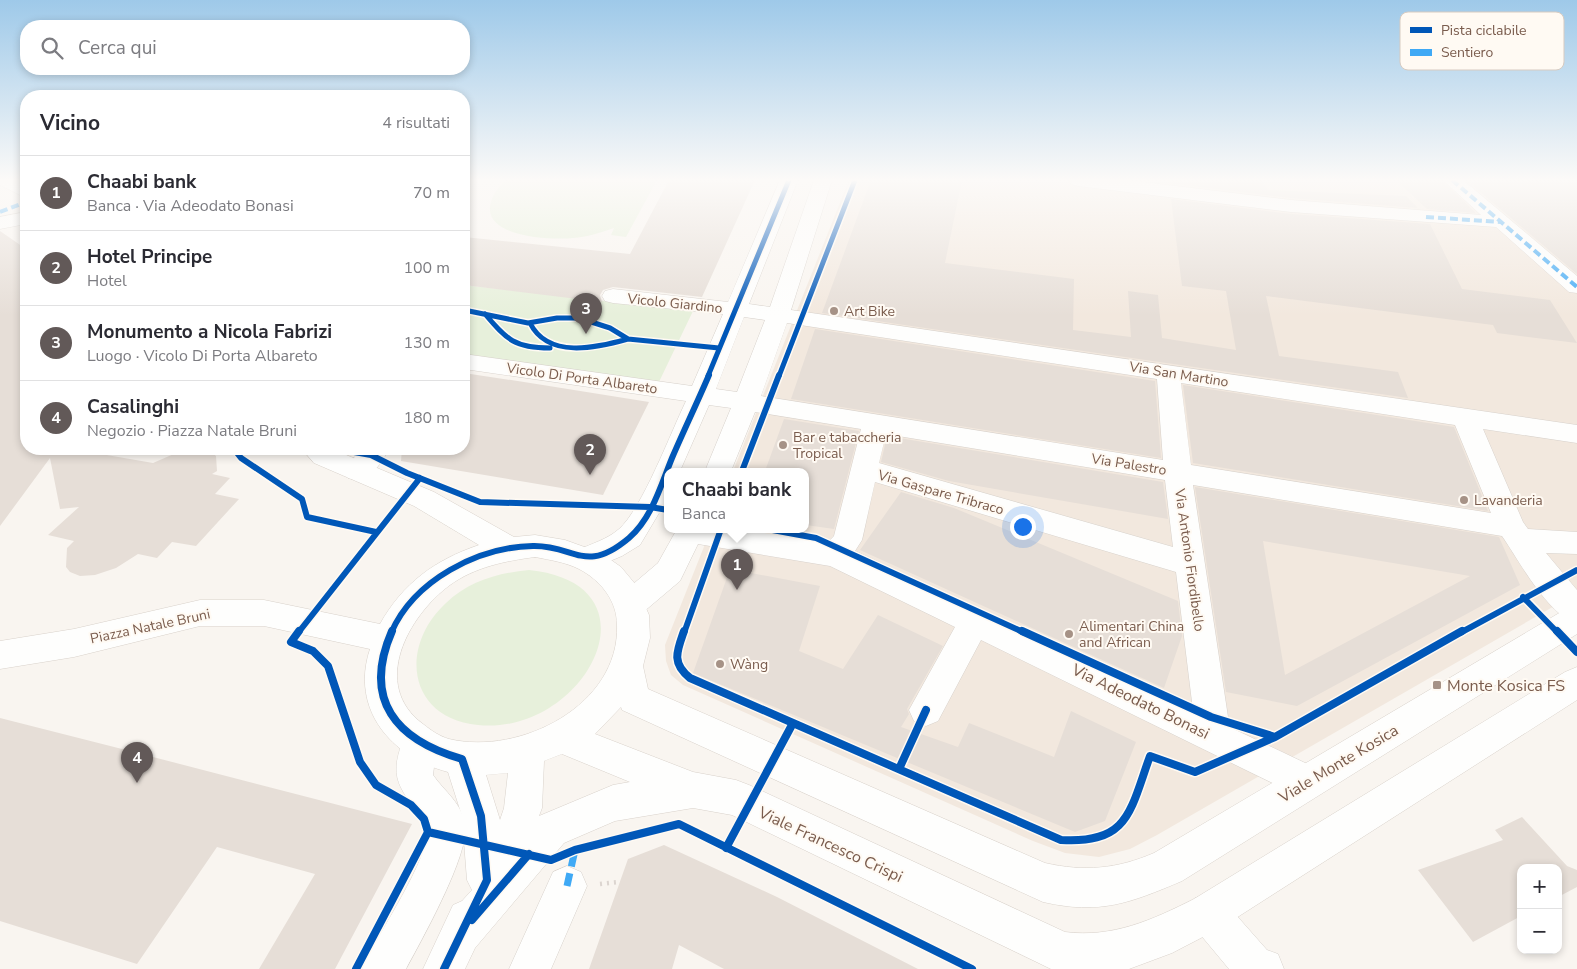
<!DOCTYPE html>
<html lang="it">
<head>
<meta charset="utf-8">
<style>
	:root { --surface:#fff; --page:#f7f7f7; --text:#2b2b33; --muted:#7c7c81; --line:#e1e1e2; --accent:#625958 }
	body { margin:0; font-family:"Nunito Sans",sans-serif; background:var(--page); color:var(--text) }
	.controls { position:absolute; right:15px; bottom:15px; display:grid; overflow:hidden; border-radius:10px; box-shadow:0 2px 8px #0003 }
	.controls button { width:45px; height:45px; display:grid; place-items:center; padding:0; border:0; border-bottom:1px solid var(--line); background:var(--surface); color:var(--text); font:25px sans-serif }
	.you { position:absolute; left:1022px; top:526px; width:18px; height:18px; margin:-12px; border:4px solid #fff; border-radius:50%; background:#1a73e8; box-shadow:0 0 0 8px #1a73e833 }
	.badge { display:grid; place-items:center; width:32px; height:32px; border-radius:50%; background:var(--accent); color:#fff; font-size:16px; font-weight:700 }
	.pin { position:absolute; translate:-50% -41px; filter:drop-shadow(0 1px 2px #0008) }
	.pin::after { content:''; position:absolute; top:26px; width:18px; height:15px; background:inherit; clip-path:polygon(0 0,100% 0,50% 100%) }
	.popup { position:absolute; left:664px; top:468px; width:145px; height:65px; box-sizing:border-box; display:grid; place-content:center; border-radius:10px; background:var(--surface); filter:drop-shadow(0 1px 4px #0005); font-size:16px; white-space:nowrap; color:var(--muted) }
	.popup b { font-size:19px; color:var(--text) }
	.popup::after { content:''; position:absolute; left:50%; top:100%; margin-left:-10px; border:10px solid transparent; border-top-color:var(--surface) }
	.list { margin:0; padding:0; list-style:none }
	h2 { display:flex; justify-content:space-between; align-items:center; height:65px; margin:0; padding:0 20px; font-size:21px }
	h2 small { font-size:16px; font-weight:400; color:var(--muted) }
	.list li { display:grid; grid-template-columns:32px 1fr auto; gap:15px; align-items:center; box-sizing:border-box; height:75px; padding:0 20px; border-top:1px solid var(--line) }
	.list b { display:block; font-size:19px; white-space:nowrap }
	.list p { margin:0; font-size:16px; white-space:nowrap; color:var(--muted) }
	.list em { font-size:16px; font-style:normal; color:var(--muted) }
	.icon { flex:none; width:28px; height:28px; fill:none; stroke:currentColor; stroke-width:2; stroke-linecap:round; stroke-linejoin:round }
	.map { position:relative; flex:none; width:1577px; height:969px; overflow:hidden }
	.search { position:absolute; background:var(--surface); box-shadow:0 2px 8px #0003; left:20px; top:20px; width:450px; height:55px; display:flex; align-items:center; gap:12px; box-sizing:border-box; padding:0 18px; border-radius:20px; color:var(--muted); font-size:19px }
	.panel { position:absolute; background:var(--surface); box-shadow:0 2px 8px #0003; left:20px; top:90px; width:450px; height:365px; border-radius:20px }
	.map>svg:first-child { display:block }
	.residential { fill:#f2e8de }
	.green { fill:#e7f0db }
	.building { fill:#e6ded7; fill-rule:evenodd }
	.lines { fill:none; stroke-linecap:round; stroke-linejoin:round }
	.street-casing { stroke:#d7d1cb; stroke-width:1 }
	.secondary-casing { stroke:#d9d2cb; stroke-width:1 }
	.path { stroke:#dcd5d0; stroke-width:4.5; stroke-dasharray:2 5; stroke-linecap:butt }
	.street { fill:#fefefd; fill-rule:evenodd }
	.secondary { fill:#fefefd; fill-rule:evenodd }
	.quiet-far1 { stroke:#3fa9f5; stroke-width:4; stroke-dasharray:8 4; stroke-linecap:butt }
	.quiet { stroke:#3fa9f5; stroke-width:7; stroke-dasharray:13 7; stroke-linecap:butt }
	.cycleway-far2-casing { stroke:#fffaf3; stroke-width:8 }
	.cycleway-far1-casing { stroke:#fffaf3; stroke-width:9 }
	.cycleway-casing { stroke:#fffaf3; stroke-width:11 }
	.cycleway-far2 { stroke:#0057b8; stroke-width:5 }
	.cycleway-far1 { stroke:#0057b8; stroke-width:6 }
	.cycleway { stroke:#0057b8; stroke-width:8 }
	.poi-dot { fill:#a69286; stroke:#fffaf3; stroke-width:2 }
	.labels { text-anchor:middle; stroke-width:4; stroke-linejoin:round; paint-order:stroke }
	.street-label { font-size:14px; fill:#7a5c4d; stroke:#fffaf3 }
	.poi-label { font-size:14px; fill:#7a5c4d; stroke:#fffaf3; text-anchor:start }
	.near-poi-label { font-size:16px; fill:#7a5c4d; stroke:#fffaf3; text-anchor:start }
	.near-street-label { font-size:16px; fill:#7a5c4d; stroke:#fffaf3 }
	.key { fill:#fffaf3; stroke:#d7cbc1; stroke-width:1 }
	.key-label { font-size:14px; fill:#7a5c4d }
</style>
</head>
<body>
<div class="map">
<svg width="1577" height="969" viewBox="0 0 1577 969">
	<rect width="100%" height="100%" fill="#f9f5f0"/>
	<path class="residential" d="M849,180h728v413l-420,242 -27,14 -31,8 -34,-4 -32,-12 -350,-156 -12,-10 -5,-14 -1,-16 46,-116h95v-58h-73z"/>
	<path class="green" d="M505,180h152l-31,57 -15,-2 3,-7c-14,5 -27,9 -41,10 -19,2 -86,0 -83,-31 1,-11 8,-19 15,-27z
		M464,285l229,26 -35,73 -194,-27z
		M529,570c136,14 56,166 -51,155 -71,-7 -79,-79 -32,-122 23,-22 52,-30 83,-33z"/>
	<path class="building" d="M669,180h86l-53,117 -89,-10 -10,3 -3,5 2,7 -138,-17v-48l166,17z
		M871,180h91l-17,83 129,16 -1,51 58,7 -3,-46 30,4 4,43 74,12 -10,-59 -44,-5 -11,-87 120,15 139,10 32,65 88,11 27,43 -80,-10 -4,-8 -227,-29 13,60 119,16 10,26 -586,-85z
		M1169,180h92l7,10 138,6 12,12 -127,-10 -122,-15z
		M1396,180h45l35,33 -49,-4z
		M1466,180h111v94z
		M0,231l26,18v200h46l81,14 30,-13 21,-1 7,3 5,4 1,15 -5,3 18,4 -15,16 24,5 -43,47 -24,-4 -15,16 -19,-4 -22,14 -21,7 -15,1 -10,-4 -4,-5 1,-19 7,-7 -26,-6 31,-28 -19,2 -10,-51 -50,68z
		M815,329l340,52 6,77 -370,-59z
		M464,373l60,9 125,20 -46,93 -202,-34 1,-12h62z
		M1183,385l271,42 34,84 -295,-48z
		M784,419l75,12 -25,98 -28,-4v-54h-41z
		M887,436l276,46 5,37 -219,-38 -68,-19z
		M1195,487l304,50 21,48 -223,121 -71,-14zM1263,541l207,35 -185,99z
		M901,492l53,16 224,93 4,35 -18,52 -304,-138z
		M730,569l90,17 -21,65 44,18 35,-54 65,31 -36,63 2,5 -8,13 57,20 11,-24 85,34 17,-46 65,31 -31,79 -30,11 -382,-159z
		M0,718l122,31 290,75 -77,145h-76l56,-95 -98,-27 -80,117 -137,-43z
		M1522,817l45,49 10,4v17l-19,10v-29h-37v48l-48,26 -55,-72 85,-30 -8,-10z
		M664,845l113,52 141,72h-194l-45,-24 -7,24h-83l39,-110z"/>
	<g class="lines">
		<defs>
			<path id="street" d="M780,180h18l-49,124 21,3 44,-127h18l-41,130 786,115v18l-94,-14 40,93 5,7 49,3v22l-31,-1 31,37v34c-30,-10 -57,-62 -75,-88l-309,-51 35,232 -3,8 95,45 5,12 -5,12 -13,6 -326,-160 -43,81 -12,5 -12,-5 -5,-11 46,-83 -125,-61 -132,-22 -18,37 -39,33 -11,4 -11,-4 -5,-9 5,-9 39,-33 19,-34h64l87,13 6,-6 27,-107 -106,-17 -24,59h-26l26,-63 -22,-3 -29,66h-12v27l-28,47 -18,11 -24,10 -10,4 -10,-4 -5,-8 5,-8c13,-6 30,-11 41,-21 23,-20 52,-97 67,-128l-222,-32v-15l228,32 31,-72 -110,-11 -8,-2 -3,-5 3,-5 8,-2 115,13zM744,317l21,3 -28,72 -21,-3zM787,323l370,56 6,81 -402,-64zM1181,383l274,42 36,88 -300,-48zM886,434l279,46 8,67 -294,-84zM875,482l301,90 17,138 -338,-159 7,-11z
				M1069,180h57l165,20 190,15 -38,-35h20l114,96v17l-8,-1 -73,-65 -205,-15 -213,-26 -7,-2z
				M26,212v12l-26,5v-12z
				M361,449h28c-9,16 -20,35 -41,29l-4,-7z
				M419,727l12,4 6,12 -4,32c12,17 29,28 32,50 5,29 -44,116 -59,144h-44c15,-35 69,-110 66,-144 -28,-37 -43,-45 -21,-94z
				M567,866l14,6 6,14 -36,83h-42l44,-97z
				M1208,893l14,6 45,51 11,4 6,15h-55l-35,-42 -6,-14 6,-14z"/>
			<path id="secondary" d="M0,180h18l8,5v13l-26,-13z
				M302,449h30l102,43 80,45 21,-2 30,5 36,13 20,14 15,18 13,30 1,23 -7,28 5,23 397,174c39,9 72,6 109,-10l412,-244 11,-4v29l-395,247c-52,22 -82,34 -139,21l-421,-192 -1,-3 -26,27 98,38 43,8 13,5 316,147c48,6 87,-12 129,-33l371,-227 12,-5v33l-355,227 -50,26 -43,16h-78l-319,-154 -39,-7 -78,13 -51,22 -89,105 -10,21h-42l30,-64 9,-4 10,-11 -5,-10 -5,-64 -14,-44c-57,-15 -98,-63 -78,-123l-106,-23h-64l-126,31 -74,12v-28l74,-12 126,-29h64l116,24c23,-41 55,-64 99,-79l-65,-39 -100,-43zM535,557c15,3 30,5 44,12 21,11 38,31 38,56 3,80 -97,131 -168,114 -10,-3 -17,-8 -26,-15 -53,-39 -15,-108 27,-139 25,-18 55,-24 85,-28zM562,754l68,28 -17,3 -74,31 3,-8 2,-47zM508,773l-4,35 -4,12 -14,-45z"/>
		</defs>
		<use href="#street" class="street-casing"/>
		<use href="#secondary" class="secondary-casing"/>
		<path class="path" d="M600,884l19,-2"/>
		<use href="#street" class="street"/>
		<use href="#secondary" class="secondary"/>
		<path class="quiet-far1" d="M1452,180l125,107
			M0,212l26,-10
			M1426,217l75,5"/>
		<path class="quiet" d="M567,886l8,-36"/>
		<defs>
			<path id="cycleway-far2" d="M464,310l64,13 29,-5h22l31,10 18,11 91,9
				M485,314c22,26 30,34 65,34
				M530,323c18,36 66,25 98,16
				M708,376l81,-196
				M779,376l76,-196"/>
			<path id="cycleway-far1" d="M234,449l7,9 61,41 5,18 69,15
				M350,449l4,3 17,3 36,18 73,29 170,5 18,3
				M742,471l37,-96
				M767,529l49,9 209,95
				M1523,597l35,36
				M298,633l122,-155
				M391,633c23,-53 87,-86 142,-87 42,-1 52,29 96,-8 23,-20 32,-53 43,-80 12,-28 25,-55 37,-83
				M684,633l37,-104
				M1460,633l117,-63"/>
			<path id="cycleway" d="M299,631l-8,11 22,9 15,15 32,96 16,23 35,20 13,14 4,13 -72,137
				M392,631c-30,69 4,109 70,128l19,57 6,64 -43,89
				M684,631c-7,20 -13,32 6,47l103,45 -67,125
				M1022,631l189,86 64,20 187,-106
				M1557,631l20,21
				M793,723l268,117c68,4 69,-29 89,-84l45,16 80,-35
				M899,769l27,-59
				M428,832l123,28 24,-10 104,-26 293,145
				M472,920l57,-66"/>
		</defs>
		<use href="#cycleway-far2" class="cycleway-far2-casing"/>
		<use href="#cycleway-far1" class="cycleway-far1-casing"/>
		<use href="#cycleway" class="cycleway-casing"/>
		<use href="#cycleway-far2" class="cycleway-far2"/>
		<use href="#cycleway-far1" class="cycleway-far1"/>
		<use href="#cycleway" class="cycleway"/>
	</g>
	<linearGradient id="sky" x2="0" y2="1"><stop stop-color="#9ec9e9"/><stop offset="0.57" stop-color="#fcfaf8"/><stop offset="1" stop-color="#fcfaf8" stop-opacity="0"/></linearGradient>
	<rect width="1577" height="316" fill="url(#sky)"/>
	<g class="poi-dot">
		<circle cx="834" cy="311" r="5"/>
		<circle cx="783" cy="445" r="5"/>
		<circle cx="1464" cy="500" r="5"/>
		<circle cx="1069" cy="634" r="5"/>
		<circle cx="720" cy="664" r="5"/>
		<rect x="1432" y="680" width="10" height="10" rx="2.5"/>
	</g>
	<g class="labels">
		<g class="street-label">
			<text transform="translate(675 303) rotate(6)" y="5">Vicolo Giardino</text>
			<text transform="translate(1179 374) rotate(9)" y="5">Via San Martino</text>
			<text transform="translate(582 378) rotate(8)" y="5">Vicolo Di Porta Albareto</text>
			<text transform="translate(1129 464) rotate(9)" y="5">Via Palestro</text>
			<text transform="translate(941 492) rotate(16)" y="5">Via Gaspare Tribraco</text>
			<text transform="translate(1190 560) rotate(82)" y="5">Via Antonio Fiordibello</text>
			<text transform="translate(150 626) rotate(-12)" y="5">Piazza Natale Bruni</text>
		</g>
		<g class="poi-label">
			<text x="844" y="316">Art Bike</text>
			<text x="793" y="442">Bar e tabaccheria<tspan x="793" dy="16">Tropical</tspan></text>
			<text x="1474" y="505">Lavanderia</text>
			<text x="1079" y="631">Alimentari China<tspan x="1079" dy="16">and African</tspan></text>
			<text x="730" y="669">Wàng</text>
		</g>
		<g class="near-poi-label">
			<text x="1447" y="691">Monte Kosica FS</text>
		</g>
		<g class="near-street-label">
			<text transform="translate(1141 701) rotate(26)" y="6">Via Adeodato Bonasi</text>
			<text transform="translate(1338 763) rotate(-31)" y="6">Viale Monte Kosica</text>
			<text transform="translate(831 844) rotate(25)" y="6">Viale Francesco Crispi</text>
		</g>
	</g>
	<rect x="1400" y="12" width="164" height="58" rx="8" class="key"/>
	<rect x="1410" y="27" width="22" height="6" fill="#0057b8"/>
	<rect x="1410" y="49" width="22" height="7" fill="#3fa9f5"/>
	<g class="key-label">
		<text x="1441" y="35">Pista ciclabile</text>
		<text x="1441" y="57">Sentiero</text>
	</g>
</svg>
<div class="controls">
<button>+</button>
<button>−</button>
</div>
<div class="you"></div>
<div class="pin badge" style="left:737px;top:590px">1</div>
<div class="popup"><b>Chaabi bank</b>Banca</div>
<div class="pin badge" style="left:590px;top:475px">2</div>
<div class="pin badge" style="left:586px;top:334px">3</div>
<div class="pin badge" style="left:137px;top:783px">4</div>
<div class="search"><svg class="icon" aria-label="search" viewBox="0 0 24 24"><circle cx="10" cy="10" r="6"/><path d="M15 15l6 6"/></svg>Cerca qui</div>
<section class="panel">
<h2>Vicino<small>4 risultati</small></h2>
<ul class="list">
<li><span class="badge">1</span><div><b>Chaabi bank</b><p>Banca · Via Adeodato Bonasi</p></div><em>70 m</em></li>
<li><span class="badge">2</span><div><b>Hotel Principe</b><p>Hotel</p></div><em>100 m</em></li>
<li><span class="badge">3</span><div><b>Monumento a Nicola Fabrizi</b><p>Luogo · Vicolo Di Porta Albareto</p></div><em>130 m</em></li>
<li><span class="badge">4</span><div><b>Casalinghi</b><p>Negozio · Piazza Natale Bruni</p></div><em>180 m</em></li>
</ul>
</section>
</div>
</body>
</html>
